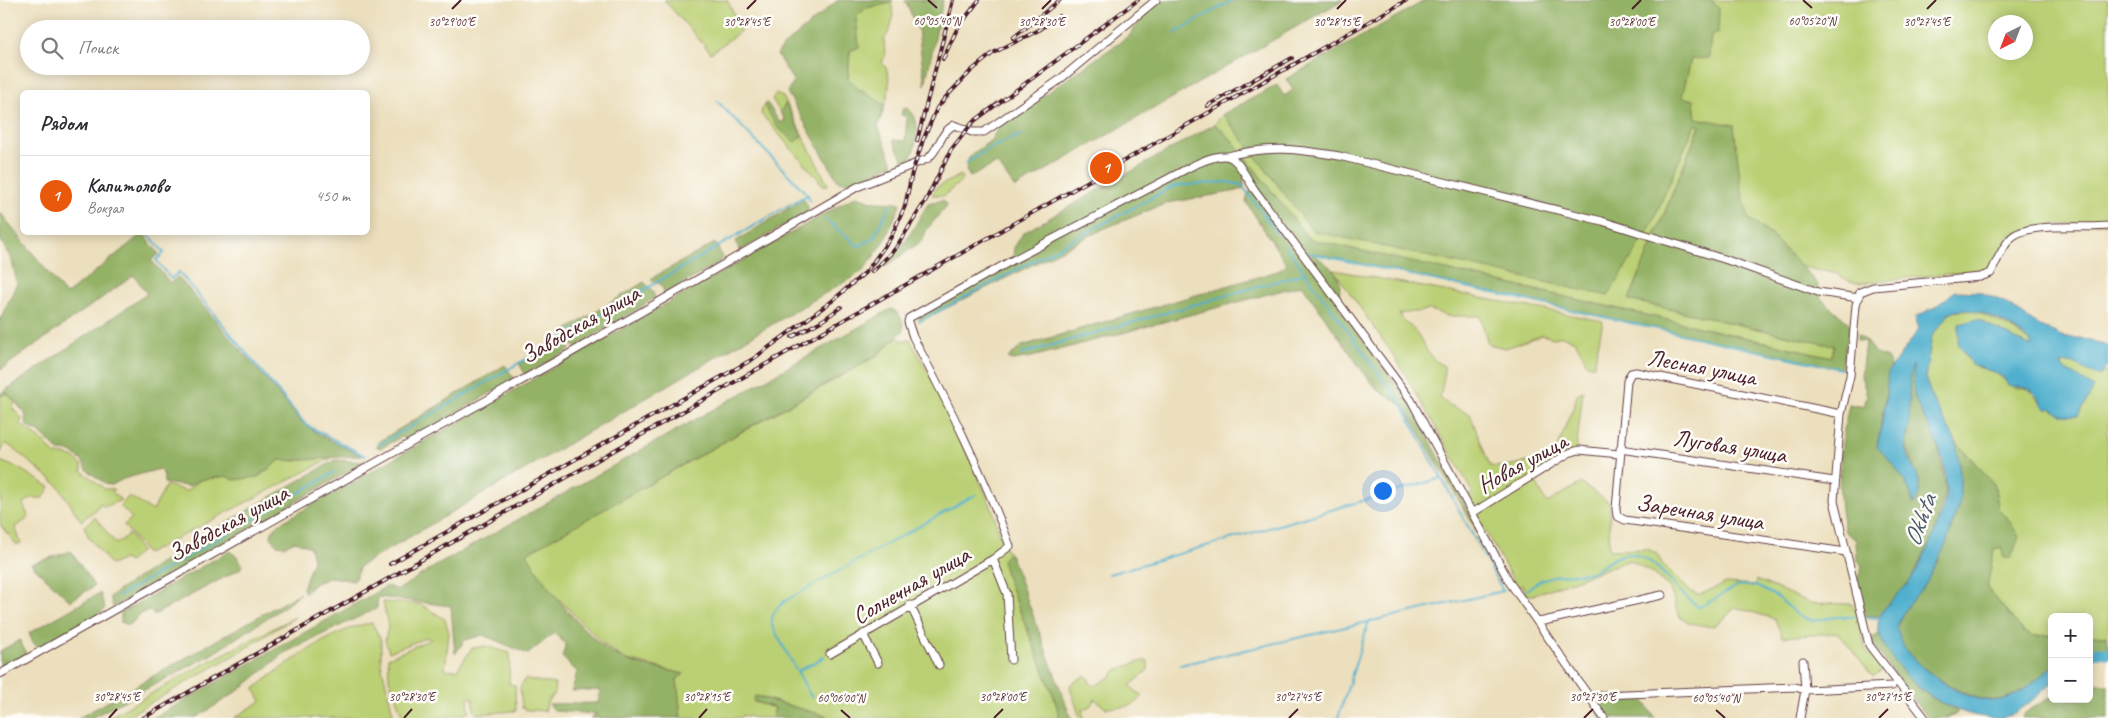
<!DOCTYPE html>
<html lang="ru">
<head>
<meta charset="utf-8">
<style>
	:root { --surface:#fff; --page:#f2f2f3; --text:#2b2b33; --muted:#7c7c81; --line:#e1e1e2; --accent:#ea580c }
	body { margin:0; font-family:Caveat,sans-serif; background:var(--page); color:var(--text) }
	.controls { position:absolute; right:15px; bottom:15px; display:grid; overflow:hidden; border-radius:8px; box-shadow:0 2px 12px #0003 }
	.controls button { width:45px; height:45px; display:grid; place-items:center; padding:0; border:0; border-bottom:1px solid var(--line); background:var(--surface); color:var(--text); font:25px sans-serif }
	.compass { position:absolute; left:1988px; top:15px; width:45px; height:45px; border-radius:50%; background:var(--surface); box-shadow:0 2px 12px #0003; rotate:222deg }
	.you { position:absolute; left:1382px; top:490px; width:18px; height:18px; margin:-12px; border:4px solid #fff; border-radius:50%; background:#1a73e8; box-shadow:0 0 0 8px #1a73e833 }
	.badge { display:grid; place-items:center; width:32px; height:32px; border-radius:50%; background:var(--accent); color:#fff; font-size:16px; font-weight:700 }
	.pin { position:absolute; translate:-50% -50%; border:2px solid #fff; box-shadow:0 1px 5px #0006 }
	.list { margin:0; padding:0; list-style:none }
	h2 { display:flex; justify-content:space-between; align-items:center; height:65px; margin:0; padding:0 20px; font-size:21px }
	h2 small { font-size:16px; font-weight:400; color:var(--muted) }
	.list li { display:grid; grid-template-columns:32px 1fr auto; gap:15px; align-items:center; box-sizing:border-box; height:80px; padding:0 20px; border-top:1px solid var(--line) }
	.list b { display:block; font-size:19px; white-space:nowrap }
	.list p { margin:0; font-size:16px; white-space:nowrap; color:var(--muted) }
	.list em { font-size:16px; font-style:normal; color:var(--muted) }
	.icon { flex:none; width:28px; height:28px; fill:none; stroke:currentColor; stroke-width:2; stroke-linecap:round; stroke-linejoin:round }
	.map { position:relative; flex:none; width:2108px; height:718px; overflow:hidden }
	.search { position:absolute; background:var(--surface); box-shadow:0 2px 12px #0003; left:20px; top:20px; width:350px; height:55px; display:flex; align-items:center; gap:12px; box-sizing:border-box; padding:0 18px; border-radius:28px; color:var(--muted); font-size:19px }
	.panel { position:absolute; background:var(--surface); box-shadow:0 2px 12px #0003; left:20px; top:90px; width:350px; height:145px; border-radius:8px }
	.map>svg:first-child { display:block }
	.green { fill:#bbd074; stroke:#827850; fill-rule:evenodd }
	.forest { fill:#94b266; stroke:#6f6848 }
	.water { fill:#4eafcd; stroke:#4c677c }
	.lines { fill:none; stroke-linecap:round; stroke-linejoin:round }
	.stream { stroke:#4eafcd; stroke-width:2 }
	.river { stroke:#4eafcd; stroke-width:11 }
	.street-casing { stroke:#623c41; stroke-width:9 }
	.street { stroke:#fff; stroke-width:7 }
	.rail-casing { stroke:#4a1f2b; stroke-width:4 }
	.rail { stroke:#fdfcf7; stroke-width:2; stroke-dasharray:5.5; stroke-linecap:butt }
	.ticks { fill:none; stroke:#4a1f2b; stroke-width:2 }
	.labels { text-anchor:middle; stroke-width:5; stroke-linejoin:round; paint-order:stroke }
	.street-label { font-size:24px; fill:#4a1f2b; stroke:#fdfcf7 }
	.water-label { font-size:25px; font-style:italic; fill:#4c596c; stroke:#fdfcf7 }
	.ticks-label { font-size:12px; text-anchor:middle; fill:#4a1f2b; stroke:#fdfcf7; stroke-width:5; stroke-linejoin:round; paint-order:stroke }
</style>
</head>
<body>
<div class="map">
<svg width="2108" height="718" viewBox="0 0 2108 718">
	<rect width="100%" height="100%" fill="#fdfcf7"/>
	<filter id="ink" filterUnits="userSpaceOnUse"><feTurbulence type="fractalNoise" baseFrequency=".02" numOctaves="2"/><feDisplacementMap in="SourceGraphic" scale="10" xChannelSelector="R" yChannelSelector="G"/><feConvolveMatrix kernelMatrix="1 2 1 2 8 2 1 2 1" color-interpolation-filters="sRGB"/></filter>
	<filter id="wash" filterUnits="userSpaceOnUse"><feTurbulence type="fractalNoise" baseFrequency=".0096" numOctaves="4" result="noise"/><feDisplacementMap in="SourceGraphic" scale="20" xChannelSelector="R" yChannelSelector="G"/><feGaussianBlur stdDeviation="1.12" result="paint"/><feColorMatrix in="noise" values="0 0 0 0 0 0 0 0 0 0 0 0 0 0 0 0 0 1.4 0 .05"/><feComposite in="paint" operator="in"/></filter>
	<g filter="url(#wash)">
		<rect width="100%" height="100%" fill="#ecdfbd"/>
		<path class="green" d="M664,0h63l15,30 -31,23z
			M1711,0h397v223l-57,2 -41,10 -20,32 -4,3 -126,13 -11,-2 -12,-7 -35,-7 -31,-32 -22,-15 -53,-102 -15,-21 10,-38zM1996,22h30v30h-30z
			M891,3c4,13 1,27 -7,36l1,17 -3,7c11,10 7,29 3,42l-25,-15 -12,-11 2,-29 9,-3 -3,-29 10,-10z
			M776,94l7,3 45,88 -4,1 -63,-72 2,-8 4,-3 13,20 5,-3 -13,-21z
			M1223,114l90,117 329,11 53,-118 5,1 -71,175 205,46 -2,11 -523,-118 -78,-100 -16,-15z
			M961,175l1,5 -18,16 -12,-1 5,-8z
			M1334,270l269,51 -9,45 -7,-2 -12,-23 -13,-5 -8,2 -12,-3 -36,13 -18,-4 -8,-28h-33l-17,-6 -31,4c6,9 15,14 19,21 10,15 9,22 26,31v11l-4,21 9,7 21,9 20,52c12,2 20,-1 31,-3 30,-5 35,-7 44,-36 4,-12 10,-20 12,-33l6,-3 -7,62 -42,26 13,24 34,-20 29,20 -1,47 39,-1 9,5 5,9 28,28 9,4 27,-12 29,2 2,-5 54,23 41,1 7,13 6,31 17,22 -9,7 -35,-44 -56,4 -7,-18 -40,-12 -10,11 -13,9 -22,-4 -11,-6 -9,-29 -18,-15 -22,-13 -97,35h-7l-3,-10 -9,3 -4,-5 3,-3 -47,-83 7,-5 -75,-130z
			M1973,310l39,18 21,17 -4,1 -52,-27 -14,34 9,12 22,7 21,16h13l11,13 23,14 31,-27 -30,-20 -2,-4 9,-1 30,12 3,-4 5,2v263l-19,-1v-18h-37v18l-19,1 -10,-5 -36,-43 7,-39 7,-2 6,-30 -8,-6 -5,-27 -38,-42 -23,-42 -8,-22 7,-42 18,-24z
			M897,337l7,4 6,-2 25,46 41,87 17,39 9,32 9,13 -4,-2v24l47,119 6,21h-234v-2l-70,-20 -2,6 21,6 -3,10h-18l-11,-3 -2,3h-60l-4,-39 7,-5 -60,-15 -22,-16 -57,-58 -19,-32 351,-197z
			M6,393l9,9 -2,7 9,9 -2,6 21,15 14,16c12,-1 20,1 27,11v5l23,18h9l-2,3 9,8 -17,7 -4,-4 -2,5 -17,13 -23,-36 -52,-42 -6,11v-57z
			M335,456l-188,98 -23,-29 8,-7 -12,-12 9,-10 24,15 13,-26 20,6 14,-11 26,-4 32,1 22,-17 16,1z
			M0,461l18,7 32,19 -7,11h-12l-8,6 6,14 -14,9 6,16 -4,2 -17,-20v-24l3,-2 -3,-3z
			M95,517l21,27 13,-10 12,17 -12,11 -5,-3 -13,6 -22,-27 -5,-12z
			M383,602l37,2 25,15 4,14 -4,36 12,1 15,-22 14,-2 24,7 -1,31 6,1 1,26 -39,3 -3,-3 -1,-13h-5l1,14c-12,6 -50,6 -66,6l-14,-39 -1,-21 43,-19 -3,-2 -39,15 -4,-12 3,-13z
			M295,617l-52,33 -119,68h-16l96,-54z
			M372,623l9,17v23l13,55h-160l27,-17 -7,-12c27,-22 83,-63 118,-66z
			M1142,661h6v9l-18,16 12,10c-6,13 -25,11 -37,12l-10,-9 -5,7 -8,4 2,8h-4l-10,-31 1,-3 13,-8 4,1 2,6 5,3 17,-10 4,-6z
			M525,679l30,5 -1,11 -6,5 -3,11 -18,-1 -5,-2 -2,-20z"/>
		<path class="forest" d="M838,0h55l-2,3 -25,5 -10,10 3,29 -9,4 -2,27 12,12 25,15 -7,21 15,38 -38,19 -17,-2 -51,-89 7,-10 -17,-27 3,-6z
			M905,0h38l-18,85 -7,-56z
			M1163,0h180l-328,188 -18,-25 -27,14 -4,-7 3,-13 22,-17 8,-13 131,-92 15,-21z
			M1426,0h285l8,9 -1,23 -7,3 -2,23 -18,1 -9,38 12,3 2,18 38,7 7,63 8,31 22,16 31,32 15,16 4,16 29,25 -9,45 -529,-116 22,17 6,12 -1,26 70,94 95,173 -1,2 -98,-170 -27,-17 -14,-17 -62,-88 -270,72 -20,3 -4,-2 14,-12 256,-75 9,-6 -41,-63 2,-9 6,-4 5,1 -15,-22v20l-7,3 -70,12 -64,26 -184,93v-6l94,-59 1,-9 9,-15 192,-109 16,15 78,100 522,118 3,-11 -205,-46 71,-174 -5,-2 -45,104 -42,68 -295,-65 -90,-117 54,-29 7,11 9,-6 -7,-11z
			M767,103l13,20 5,-3 -5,-8 6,-9 16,33 -7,6 -18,-15 -13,-22z
			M903,107c21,5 14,39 7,52l-6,3 -11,-22 12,1 2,-24 -6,-2z
			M856,196l20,6 25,1 -17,39 -21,29 -503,295 -6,15 -23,-4 -15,6 -11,10 -2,-5 10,-28 -3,-13 -15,-6 -10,5 -8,-1 -6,-8 1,-6 5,-6z
			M802,200l3,1 4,8 -5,5 -62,36h-3l-3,-9z
			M943,200l4,4 -1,3 -19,22 -5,12 -37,26v-3l22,-25 21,-35z
			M0,212l66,83 77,-62 16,21 -8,6 19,23 8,-6 126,147 16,11 42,21c-27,0 -55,6 -82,4l-22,17 -24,3 -8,-4 -26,4 -11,6 -25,-3v-8l-5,-6 -36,10 -11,6 -6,-1 -18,-13 -6,-10 -11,-9 -12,-1 -20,-19 -12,-6 -2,-13 -19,-21 -6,5v-3l147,-100 -13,-19 -134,95v-50l17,-37 -5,-22 -12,-22z
			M715,243l8,14 -2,5 -56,32 -4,-10 -9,-3v-3z
			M644,282l8,8 3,8 -79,49 -3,-1 -8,-15z
			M891,309c9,3 14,14 12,22l-26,24 -350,198c16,32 64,92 97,106 18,8 41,10 60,15l-7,5 4,39h-90l6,-4 -42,-3 -6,-7 49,-1 2,-13 -28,1 5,-19 -15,-15 4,-13 -12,-11 -26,21 -45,-19 -18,5 -10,14 -4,-48 -73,-9 -1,11 -91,44 -47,38 -40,26 -5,2h-41l234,-132 11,4 29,-19z
			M1858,334c13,9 11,19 29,24l4,7 -14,82c16,16 32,35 36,57l7,-21 -14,-38 3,-19 -1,-43 5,-21 2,35 23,48 8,43 -12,47 -24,46 -30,35h-15l-8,-35 5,-15 -5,-7 -1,-19 -11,-8c-10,-42 -5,-86 4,-128l15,3 3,-12 -6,-19 4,-34 -8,-2z
			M563,338l7,12 -45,24 -6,-11z
			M505,365l8,12v3l-104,60 -8,-3 -20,11 -4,-1 1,-5z
			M1956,442l38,42 5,27 8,6 12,20 -8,21h-7l-3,-11 -7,2 -7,39 36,43 10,5 19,-1v31c-14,12 -29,28 -48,33 -28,9 -79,-26 -97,-47 -5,-6 -7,-17 -11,-25l9,-18 21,-26 34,-110z
			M335,460l30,2 -252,145 -3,-10c21,-17 45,-28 66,-45z
			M71,551l23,35 -24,15 -39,-37z
			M229,551l9,6 4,8 -2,4 -86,46 -4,-4 -9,2 -6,7 -7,5 -7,-3v-9z
			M1007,554l4,2 60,162h-11l-6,-21 -47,-119 -5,-18z
			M100,593l5,15 -4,5 -62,36 -7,-8 -3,-8z
			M300,593l-12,11 -79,52 -118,62h-12z
			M1880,634c16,38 40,60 78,78l-11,6h-19l-55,-73 -1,-7z
			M2089,635l19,1v15l-19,1z
			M20,640l6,14 -26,16v-19z
			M2089,683l19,2v33h-86l3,-5 27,-17v3h37z
			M1640,695l15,23h-55l-5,-18z
			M755,696l72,20 -1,2h-54l3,-10 -22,-7z"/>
		<path class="water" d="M1955,291l25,1 24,10 32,22 30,14h14l28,8v21l-3,1 -5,8 -30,-13 -9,1 2,4 31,20 -16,28 -16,-1 -11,-7 -3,2c-10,-6 -9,-16 -19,-21 -6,-3 -14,-1 -21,-4l-5,-8 -9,-5 -22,-7 -14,-22 1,-19 18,-5 52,27 3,-1c-12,-16 -38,-29 -58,-34 -7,-2 -17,0 -24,1l-18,24 -7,42 8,22 23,42 4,31v28l-14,43 -20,39 -21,26 -9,18c4,8 6,19 11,25 19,22 67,57 97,47 19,-5 33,-20 48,-33v17c-15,12 -33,33 -53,35 -44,0 -83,-26 -107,-60 -6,-9 -15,-23 -14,-35 3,-17 21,-28 31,-41 14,-19 38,-72 37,-95 0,-12 -4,-32 -9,-44 -6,-15 -16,-28 -22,-44 -3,-11 -1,-23 -2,-34 -7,20 -2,41 -4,62 -1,6 -4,14 -3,19 4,24 23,35 8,59 -5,-23 -21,-42 -37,-58l8,-42 3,-33 31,-43 -4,-12 22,-11z"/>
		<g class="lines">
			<path class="stream" d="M1175,33l58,-33
				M717,101l91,94
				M966,163l22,-14 32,-14
				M825,219l32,26 3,1 13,-8 17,-33
				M147,232l17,21 -8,7 15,19 8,-7 127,153 59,31
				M1310,253l531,116
				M920,321l254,-135 53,-4 15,3 36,50
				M1021,354l284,-81
				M379,445l417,-244 12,-6 2,6
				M1109,574l333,-96
				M1527,590c18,-18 37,-14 60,-17 13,-1 24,-18 41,-19 29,-1 46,40 72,53l39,-22 17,1 23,12 17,16 17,7 22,-4h25
				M119,596l216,-124
				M1864,617l18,1
				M1180,665l323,-74 -101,-186 -117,-160
				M798,671l26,-14
				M812,698l-40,-72c-2,-12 4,-17 13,-25l190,-106
				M1338,718l31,-97"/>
			<path class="river" d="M2089,655l7,-3 12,1"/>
		</g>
	</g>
	<g filter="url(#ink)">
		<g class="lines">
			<defs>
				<path id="street" d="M1228,156c41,-11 70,-7 111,0l263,65 125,39 91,32 41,6
					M1841,414l-205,-42 -5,1 -4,8 -11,128 1,7 8,4 221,32
					M1620,449l214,32
					M1474,512l95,-59 10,-3 40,4
					M993,559l14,35 4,66
					M910,605l29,60
					M1539,622l123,-27
					M863,634l15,29
					M830,654l163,-95 17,-13c-27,-73 -61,-141 -97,-209l-5,-15 1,-4 102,-57 183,-96c40,-18 39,-9 60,24l157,211 99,183 94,135
					M0,674l574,-323 283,-164 70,-28c13,-9 12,-26 27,-34l18,7h12l74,-51 98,-81
					M1591,698l12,-3 192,-8 10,3 87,-4
					M1800,718l5,-28 -2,-29
					M1925,718l-56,-73 -35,-144 7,-87 9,-38 6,-71 4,-13 13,-5 107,-10 11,-4c5,-11 11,-25 19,-34 15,-18 75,-10 98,-13"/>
			</defs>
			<use href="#street" class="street-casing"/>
			<use href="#street" class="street"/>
			<defs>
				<path id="rail" d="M1013,38l47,-38
					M943,59l14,-30 22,-29
					M1207,106l85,-48
					M917,141l36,-141
					M872,272l23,-23 31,-49 25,-50 22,-28 165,-122
					M792,337l31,-17 18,-13
					M390,564l363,-205 79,-58 35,-30 24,-34 14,-31 7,-33 11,-33 14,-32 8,-10 26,-27 22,-18 46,-23 20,-14
					M143,718l1264,-718"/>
			</defs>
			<use href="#rail" class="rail-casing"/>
			<use href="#rail" class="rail"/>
		</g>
	</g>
	<path class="ticks" d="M928,0l9,8M1803,0l9,8M452,9l9,-9M747,9l9,-9M1042,9l9,-9M1337,9l9,-9M1632,9l9,-9M1927,9l9,-9M841,710l9,8M1716,710l9,8M109,718l8,-9M404,718l8,-9M699,718l8,-9M994,718l9,-9M1289,718l9,-9M1584,718l9,-9M1879,718l9,-9"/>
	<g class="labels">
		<g class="street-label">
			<text transform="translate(580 324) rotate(-30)" y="8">Заводская улица</text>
			<text transform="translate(1702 367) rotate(11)" y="8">Лесная улица</text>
			<text transform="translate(1730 446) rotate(9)" y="8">Луговая улица</text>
			<text transform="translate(1522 463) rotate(-29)" y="8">Новая улица</text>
			<text transform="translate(1700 512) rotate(9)" y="8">Заречная улица</text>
			<text transform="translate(228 523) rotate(-29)" y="8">Заводская улица</text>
			<text transform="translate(911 585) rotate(-30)" y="8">Солнечная улица</text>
		</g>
		<g class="water-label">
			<text transform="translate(1919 520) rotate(-70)" y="9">Okhta</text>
		</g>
	</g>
	<g class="ticks-label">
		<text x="937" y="25">60°05'40"N</text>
		<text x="1812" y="25">60°05'20"N</text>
		<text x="452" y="26">30°29'00"E</text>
		<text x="747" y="26">30°28'45"E</text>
		<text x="1042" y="26">30°28'30"E</text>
		<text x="1337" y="26">30°28'15"E</text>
		<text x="1632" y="26">30°28'00"E</text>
		<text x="1927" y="26">30°27'45"E</text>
		<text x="117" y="701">30°28'45"E</text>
		<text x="412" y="701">30°28'30"E</text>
		<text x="707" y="701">30°28'15"E</text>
		<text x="1003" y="701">30°28'00"E</text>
		<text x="1298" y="701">30°27'45"E</text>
		<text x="1593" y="701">30°27'30"E</text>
		<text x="1888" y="701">30°27'15"E</text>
		<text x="841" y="702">60°06'00"N</text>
		<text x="1716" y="702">60°05'40"N</text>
	</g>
</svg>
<div class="controls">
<button>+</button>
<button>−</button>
</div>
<svg class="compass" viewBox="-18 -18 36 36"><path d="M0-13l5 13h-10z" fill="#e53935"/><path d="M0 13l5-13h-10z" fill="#7c7c81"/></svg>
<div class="you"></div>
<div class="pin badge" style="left:1106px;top:168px">1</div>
<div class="search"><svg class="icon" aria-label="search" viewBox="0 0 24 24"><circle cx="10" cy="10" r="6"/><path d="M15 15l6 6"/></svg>Поиск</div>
<section class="panel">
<h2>Рядом<small></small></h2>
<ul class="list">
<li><span class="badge">1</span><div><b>Капитолово</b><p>Вокзал</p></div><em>450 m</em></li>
</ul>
</section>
</div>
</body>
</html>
